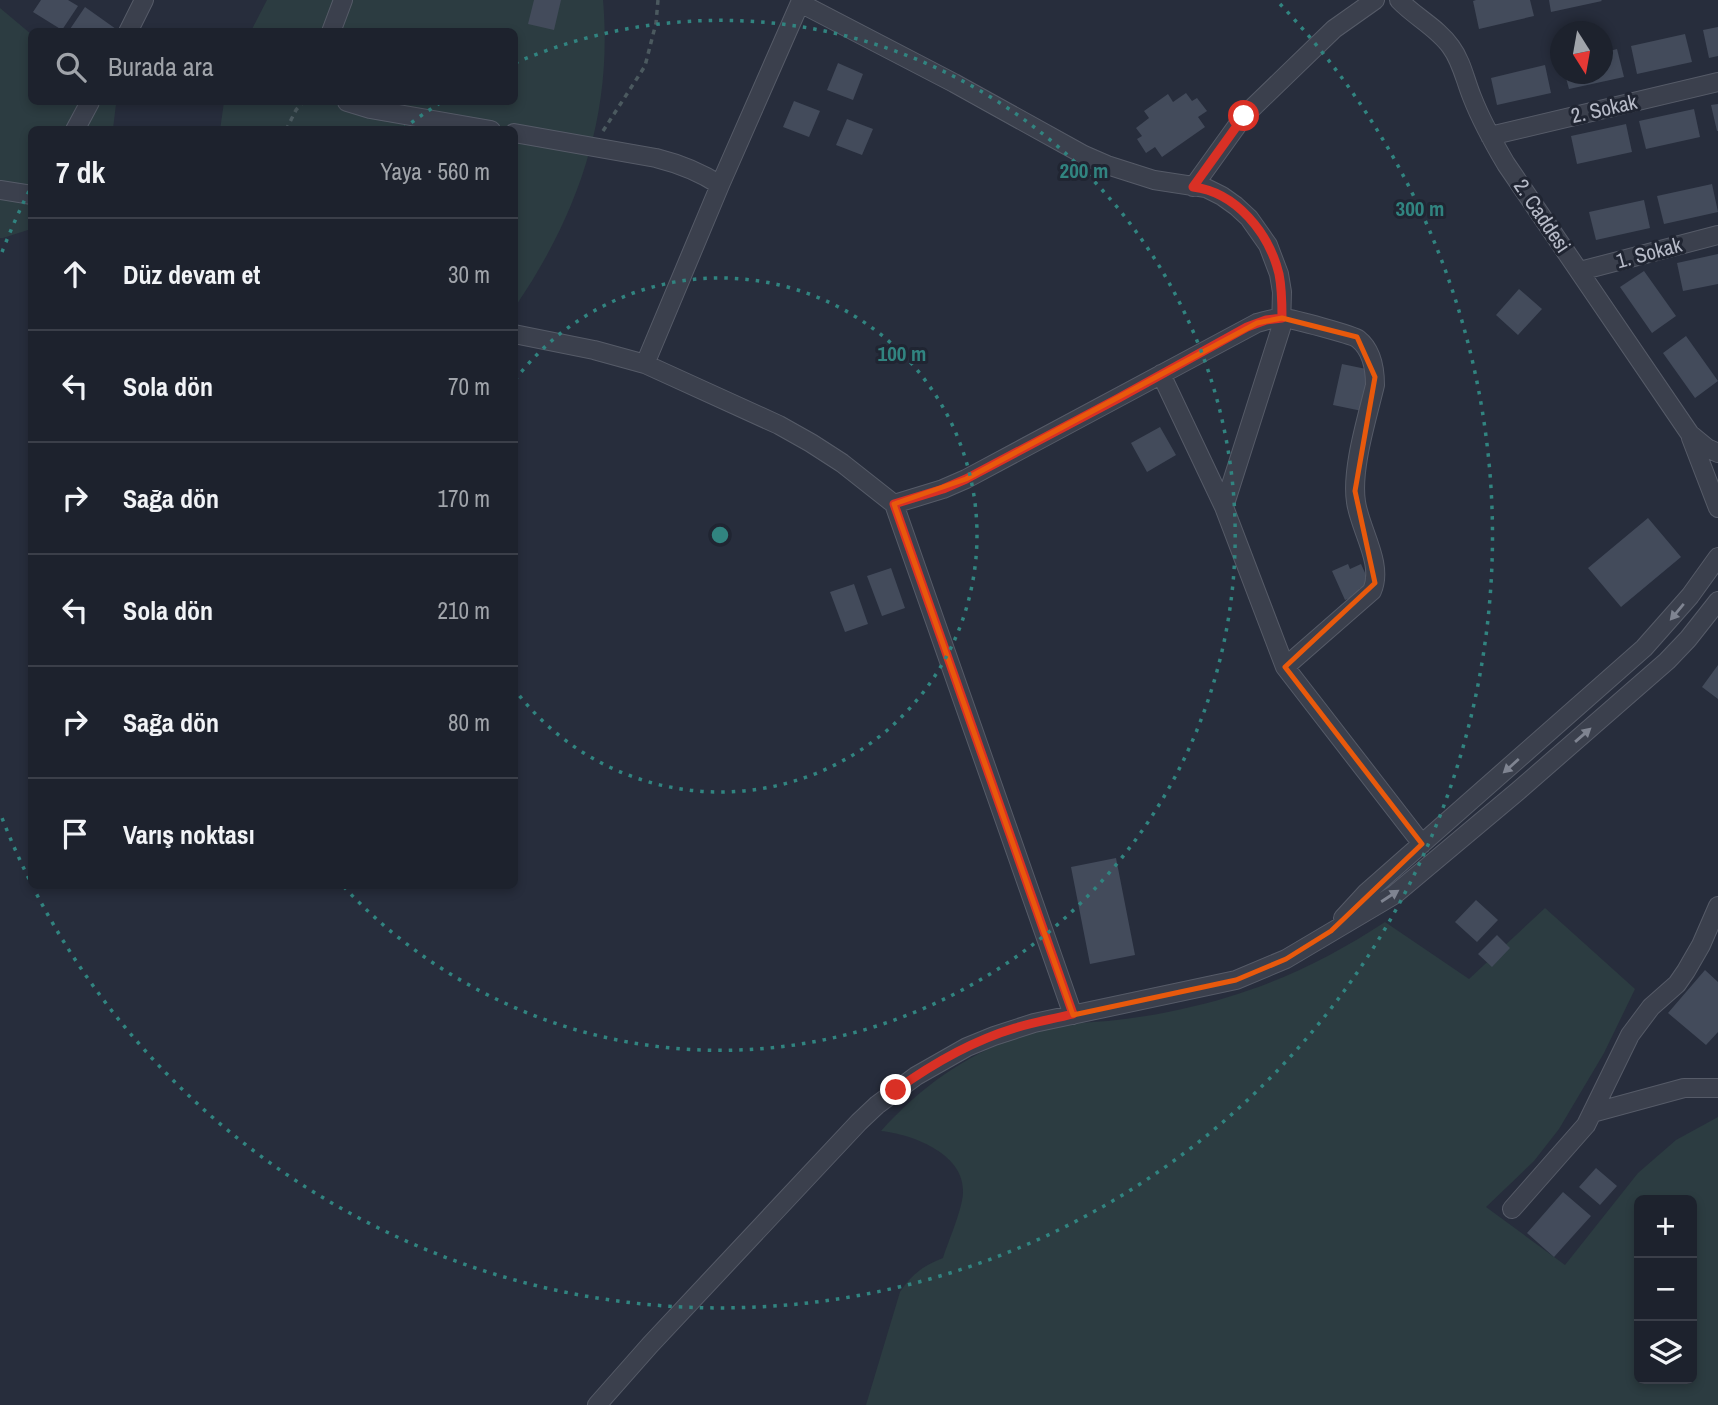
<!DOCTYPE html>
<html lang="tr">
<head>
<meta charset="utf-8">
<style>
	:root { --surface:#1d222d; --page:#2a2f39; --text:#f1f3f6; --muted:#a0a4aa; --line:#3b3f49 }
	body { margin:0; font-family:"Archivo Narrow",sans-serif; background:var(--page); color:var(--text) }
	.controls { position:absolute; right:21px; bottom:21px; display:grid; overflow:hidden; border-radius:10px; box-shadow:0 4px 10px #0003 }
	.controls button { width:63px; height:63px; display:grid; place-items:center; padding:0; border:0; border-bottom:2px solid var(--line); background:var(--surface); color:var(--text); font:35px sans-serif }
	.compass { position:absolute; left:1550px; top:21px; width:63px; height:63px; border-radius:50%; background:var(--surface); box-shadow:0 4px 10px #0003; rotate:169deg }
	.stop { position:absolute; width:21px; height:21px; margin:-16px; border:5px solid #d93025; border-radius:50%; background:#fff }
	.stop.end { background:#d93025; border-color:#fff; box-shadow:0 2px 7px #0008 }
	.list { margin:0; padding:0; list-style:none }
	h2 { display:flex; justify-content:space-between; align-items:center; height:91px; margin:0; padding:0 28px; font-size:30px }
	h2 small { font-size:23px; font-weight:400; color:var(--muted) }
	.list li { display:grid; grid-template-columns:46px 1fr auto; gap:21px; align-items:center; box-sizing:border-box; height:112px; padding:0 28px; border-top:2px solid var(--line) }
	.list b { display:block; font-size:26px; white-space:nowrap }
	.list em { font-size:23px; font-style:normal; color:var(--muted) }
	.icon { flex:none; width:38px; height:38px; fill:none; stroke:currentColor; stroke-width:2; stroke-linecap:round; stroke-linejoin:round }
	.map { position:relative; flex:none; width:1718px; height:1405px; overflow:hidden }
	.search { position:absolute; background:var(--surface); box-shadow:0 4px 10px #0003; left:28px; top:28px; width:490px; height:77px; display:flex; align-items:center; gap:18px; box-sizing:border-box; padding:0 24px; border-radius:10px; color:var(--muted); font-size:26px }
	.panel { position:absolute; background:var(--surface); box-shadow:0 4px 10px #0003; left:28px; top:126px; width:490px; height:763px; border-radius:10px }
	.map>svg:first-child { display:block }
	.green { fill:#2c3c41; fill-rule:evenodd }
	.building { fill:#434b5b }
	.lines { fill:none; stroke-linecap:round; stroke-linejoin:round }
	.minor-casing { stroke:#565b68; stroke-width:20 }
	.path { stroke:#4b595f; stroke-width:3.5; stroke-dasharray:5 5; stroke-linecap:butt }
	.minor { stroke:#3b404d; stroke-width:18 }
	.oneway { fill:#7f8491 }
	.route { stroke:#d93025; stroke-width:9 }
	.marked { fill:none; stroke:#e8590c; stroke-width:5; stroke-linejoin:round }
	.ring { fill:none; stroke:#318480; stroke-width:3.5; stroke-dasharray:3.5 7 }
	.labels { text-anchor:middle; stroke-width:6; stroke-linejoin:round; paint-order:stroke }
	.street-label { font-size:21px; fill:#b7bbc8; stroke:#202532 }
	.centre { fill:#318480; stroke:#202532; stroke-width:3.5 }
	.ring-label { font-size:21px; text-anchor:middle; font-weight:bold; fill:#318480; stroke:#202532; stroke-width:6; stroke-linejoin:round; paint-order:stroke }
</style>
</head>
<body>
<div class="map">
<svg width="1718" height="1405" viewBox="0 0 1718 1405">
	<rect width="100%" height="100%" fill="#272d3c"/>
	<path class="green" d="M267,0h336c10,114 -24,213 -88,307l-1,-177h-294l4,-28h290v-70l-263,-1z
		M0,8l31,26 1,68h81l3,2 -3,25 -81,1 -1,99 -28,9h-3z
		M1545,908l90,81 -31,64 -45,76 -25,32 -48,46 79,58 73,-92 38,-33 42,-23v288h-852l34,-113c11,-17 24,-27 43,-34 5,-16 21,-52 20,-68 0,-37 -52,-56 -82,-59 48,-54 108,-92 179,-105 16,-3 32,-4 48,-5 25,-3 49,-6 74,-12 75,-16 139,-45 203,-87l84,57zM1639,1200h53v179h-53z"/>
	<path class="building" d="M41,0h27l10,6 -16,24 -29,-18z
		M534,0h27l-7,30 -26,-6z
		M1476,0h54l4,16 -55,13 -6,-28z
		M1549,0h52l1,1 -51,11z
		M85,7l31,22 -2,3h-46z
		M1718,27v29l-9,2 -6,-28z
		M1685,34l7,28 -55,12 -6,-28z
		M1617,49l7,28 -55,12 -4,-15h37v-21z
		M838,63l25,11 -10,26 -26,-10z
		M1545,65l6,28 -54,12 -6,-27z
		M1186,93l6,8 5,-3 10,13 -9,6 7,10 -43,30 -7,-10 -9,6 -9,-14 5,-3 -6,-8 13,-10 -5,-7 24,-17 5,8z
		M794,101l26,10 -11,26 -26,-10z
		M1718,104v27h-1l-6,-26z
		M1694,109l6,28 -54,12 -7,-28z
		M847,119l26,10 -11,26 -26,-10z
		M1626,124l6,28 -55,12 -6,-28z
		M1712,184l6,28 -54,12 -7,-28z
		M1644,200l6,28 -54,12 -7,-28z
		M1718,254v30l-35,7 -6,-28z
		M1644,271l32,45 -24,17 -32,-46z
		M1519,289l23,20 -24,26 -22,-20z
		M1686,336l32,45 -23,17 -32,-45z
		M1342,364l29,6 -9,41 -29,-6z
		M1160,427l16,28 -29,17 -16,-29z
		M1648,518l33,39 -60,50 -33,-39z
		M1348,564l2,5 11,-5 9,20 -11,5 2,5 -16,6 -13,-29z
		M891,568l14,40 -23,8 -15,-40z
		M854,584l14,40 -23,8 -15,-40z
		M1718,665v34l-16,-12z
		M1116,858l19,97 -45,9 -19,-97z
		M1476,900l22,20 -21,22 -22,-20z
		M1497,935l13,13 -18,19 -14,-13z
		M1705,970l13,12v50l-12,13 -38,-32z
		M1596,1168l21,18 -17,19 -21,-18z
		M1563,1192l28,24 -37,41 -27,-24z"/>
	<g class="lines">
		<defs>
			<path id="minor" d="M1399,0c16,17 39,28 52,47 11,15 14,33 21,50 9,23 21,45 34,67l184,270 17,14 11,5
				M128,32l16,-32
				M331,32l12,-32
				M347,102l23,7 121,21
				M75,130l15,-28
				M514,133l142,25c24,6 44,14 64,27
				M1490,136l228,-54
				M1193,187l51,-71 90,-87 41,-29
				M0,190l32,5
				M1580,271l138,-36
				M514,334l80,16 51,14 134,61 32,18 31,20 52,41 179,511
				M645,364l75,-179 80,-182 154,80 130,72 23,10 47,15 52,8 16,8 14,10 13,12 19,27 11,29 3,18 -1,36 -57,179
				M1161,374l63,133 61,160 137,177
				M1691,438l27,70
				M894,504l49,-15 23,-10 291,-156c8,-2 18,-6 27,-5 9,1 69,17 74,21 14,11 17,30 17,46 -8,34 -24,84 -19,117 4,28 28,62 16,89l-87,76
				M1343,918l23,-25 278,-245 46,-52 28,-39
				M1592,1113l92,-25h34
				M1512,1209l74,-84 44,-90 21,-28 26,-23 9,-13 15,-26 17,-39
				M597,1405l53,-60 209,-223 18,-17 39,-29 51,-29 27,-11 40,-13 202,-43 50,-21 108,-64 124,-104 149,-130 21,-22 30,-38"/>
		</defs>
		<use href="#minor" class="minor-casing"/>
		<path class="path" d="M286,130l10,-20 7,-8
			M603,131l42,-65 11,-43 2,-23"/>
		<use href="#minor" class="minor"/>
	</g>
	<defs><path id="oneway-solid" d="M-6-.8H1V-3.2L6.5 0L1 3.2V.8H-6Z" transform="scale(1.75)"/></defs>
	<g class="oneway">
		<use href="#oneway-solid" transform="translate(1677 612) rotate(130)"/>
		<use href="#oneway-solid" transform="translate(1583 735) rotate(-41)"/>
		<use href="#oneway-solid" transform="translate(1511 766) rotate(138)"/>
		<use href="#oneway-solid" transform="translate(1390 896) rotate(-33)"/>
	</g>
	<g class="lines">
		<path class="route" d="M896,1090c36,-26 76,-49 119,-62 19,-6 39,-9 58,-14l-179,-510 49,-15 23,-10 151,-80 130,-72 19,-7 16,-2c0,-15 0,-29 -3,-44 -10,-41 -43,-82 -86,-87l51,-71"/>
	</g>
	<path class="marked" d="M1282,318l75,19 18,40 -20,114 20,92 -90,84 137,177 -91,87 -45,28 -50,21 -163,35 -179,-511 72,-25 291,-156z"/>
	<g class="ring">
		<path d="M515 380A257 257 0 1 1 515 690"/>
		<path d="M403 129A515 515 0 0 1 440 103M515 63A515 515 0 1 1 343 886"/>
		<path d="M29 879A772 772 0 0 1 2 818M2 252A772 772 0 0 1 29 191M1280 4A772 772 0 1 1 35 891"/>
	</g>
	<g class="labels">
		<g class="street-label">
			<text transform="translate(1604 109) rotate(-13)" y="7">2. Sokak</text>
			<text transform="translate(1542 216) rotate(56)" y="7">2. Caddesi</text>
			<text transform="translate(1649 253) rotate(-15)" y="7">1. Sokak</text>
		</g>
	</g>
	<circle cx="720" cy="535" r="10" class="centre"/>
	<g class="ring-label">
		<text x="1084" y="178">200 m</text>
		<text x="1420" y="216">300 m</text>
		<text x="902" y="361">100 m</text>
	</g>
</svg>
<div class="controls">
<button>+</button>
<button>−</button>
<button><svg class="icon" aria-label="layers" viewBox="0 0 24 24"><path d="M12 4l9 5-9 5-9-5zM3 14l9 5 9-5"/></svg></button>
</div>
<svg class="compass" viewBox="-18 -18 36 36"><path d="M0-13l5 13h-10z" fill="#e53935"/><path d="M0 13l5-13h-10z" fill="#a0a4aa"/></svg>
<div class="stop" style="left:1244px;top:116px"></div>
<div class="stop end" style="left:896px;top:1090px"></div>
<div class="search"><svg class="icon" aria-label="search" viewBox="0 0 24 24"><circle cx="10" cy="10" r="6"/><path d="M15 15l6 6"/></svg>Burada ara</div>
<section class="panel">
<h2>7 dk<small>Yaya · 560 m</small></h2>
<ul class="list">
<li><svg class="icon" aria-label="ahead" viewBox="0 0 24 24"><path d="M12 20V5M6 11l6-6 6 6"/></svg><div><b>Düz devam et</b></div><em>30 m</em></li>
<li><svg class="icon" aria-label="left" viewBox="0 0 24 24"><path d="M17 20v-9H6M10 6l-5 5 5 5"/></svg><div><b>Sola dön</b></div><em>70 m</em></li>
<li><svg class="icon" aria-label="right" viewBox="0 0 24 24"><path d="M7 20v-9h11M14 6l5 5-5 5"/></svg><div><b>Sağa dön</b></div><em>170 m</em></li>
<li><svg class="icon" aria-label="left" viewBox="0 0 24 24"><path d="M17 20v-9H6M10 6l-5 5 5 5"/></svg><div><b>Sola dön</b></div><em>210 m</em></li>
<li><svg class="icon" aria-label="right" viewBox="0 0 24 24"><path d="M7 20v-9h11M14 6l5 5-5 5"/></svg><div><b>Sağa dön</b></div><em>80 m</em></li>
<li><svg class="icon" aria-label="arrive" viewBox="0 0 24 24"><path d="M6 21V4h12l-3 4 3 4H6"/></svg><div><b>Varış noktası</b></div></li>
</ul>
</section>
</div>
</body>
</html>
